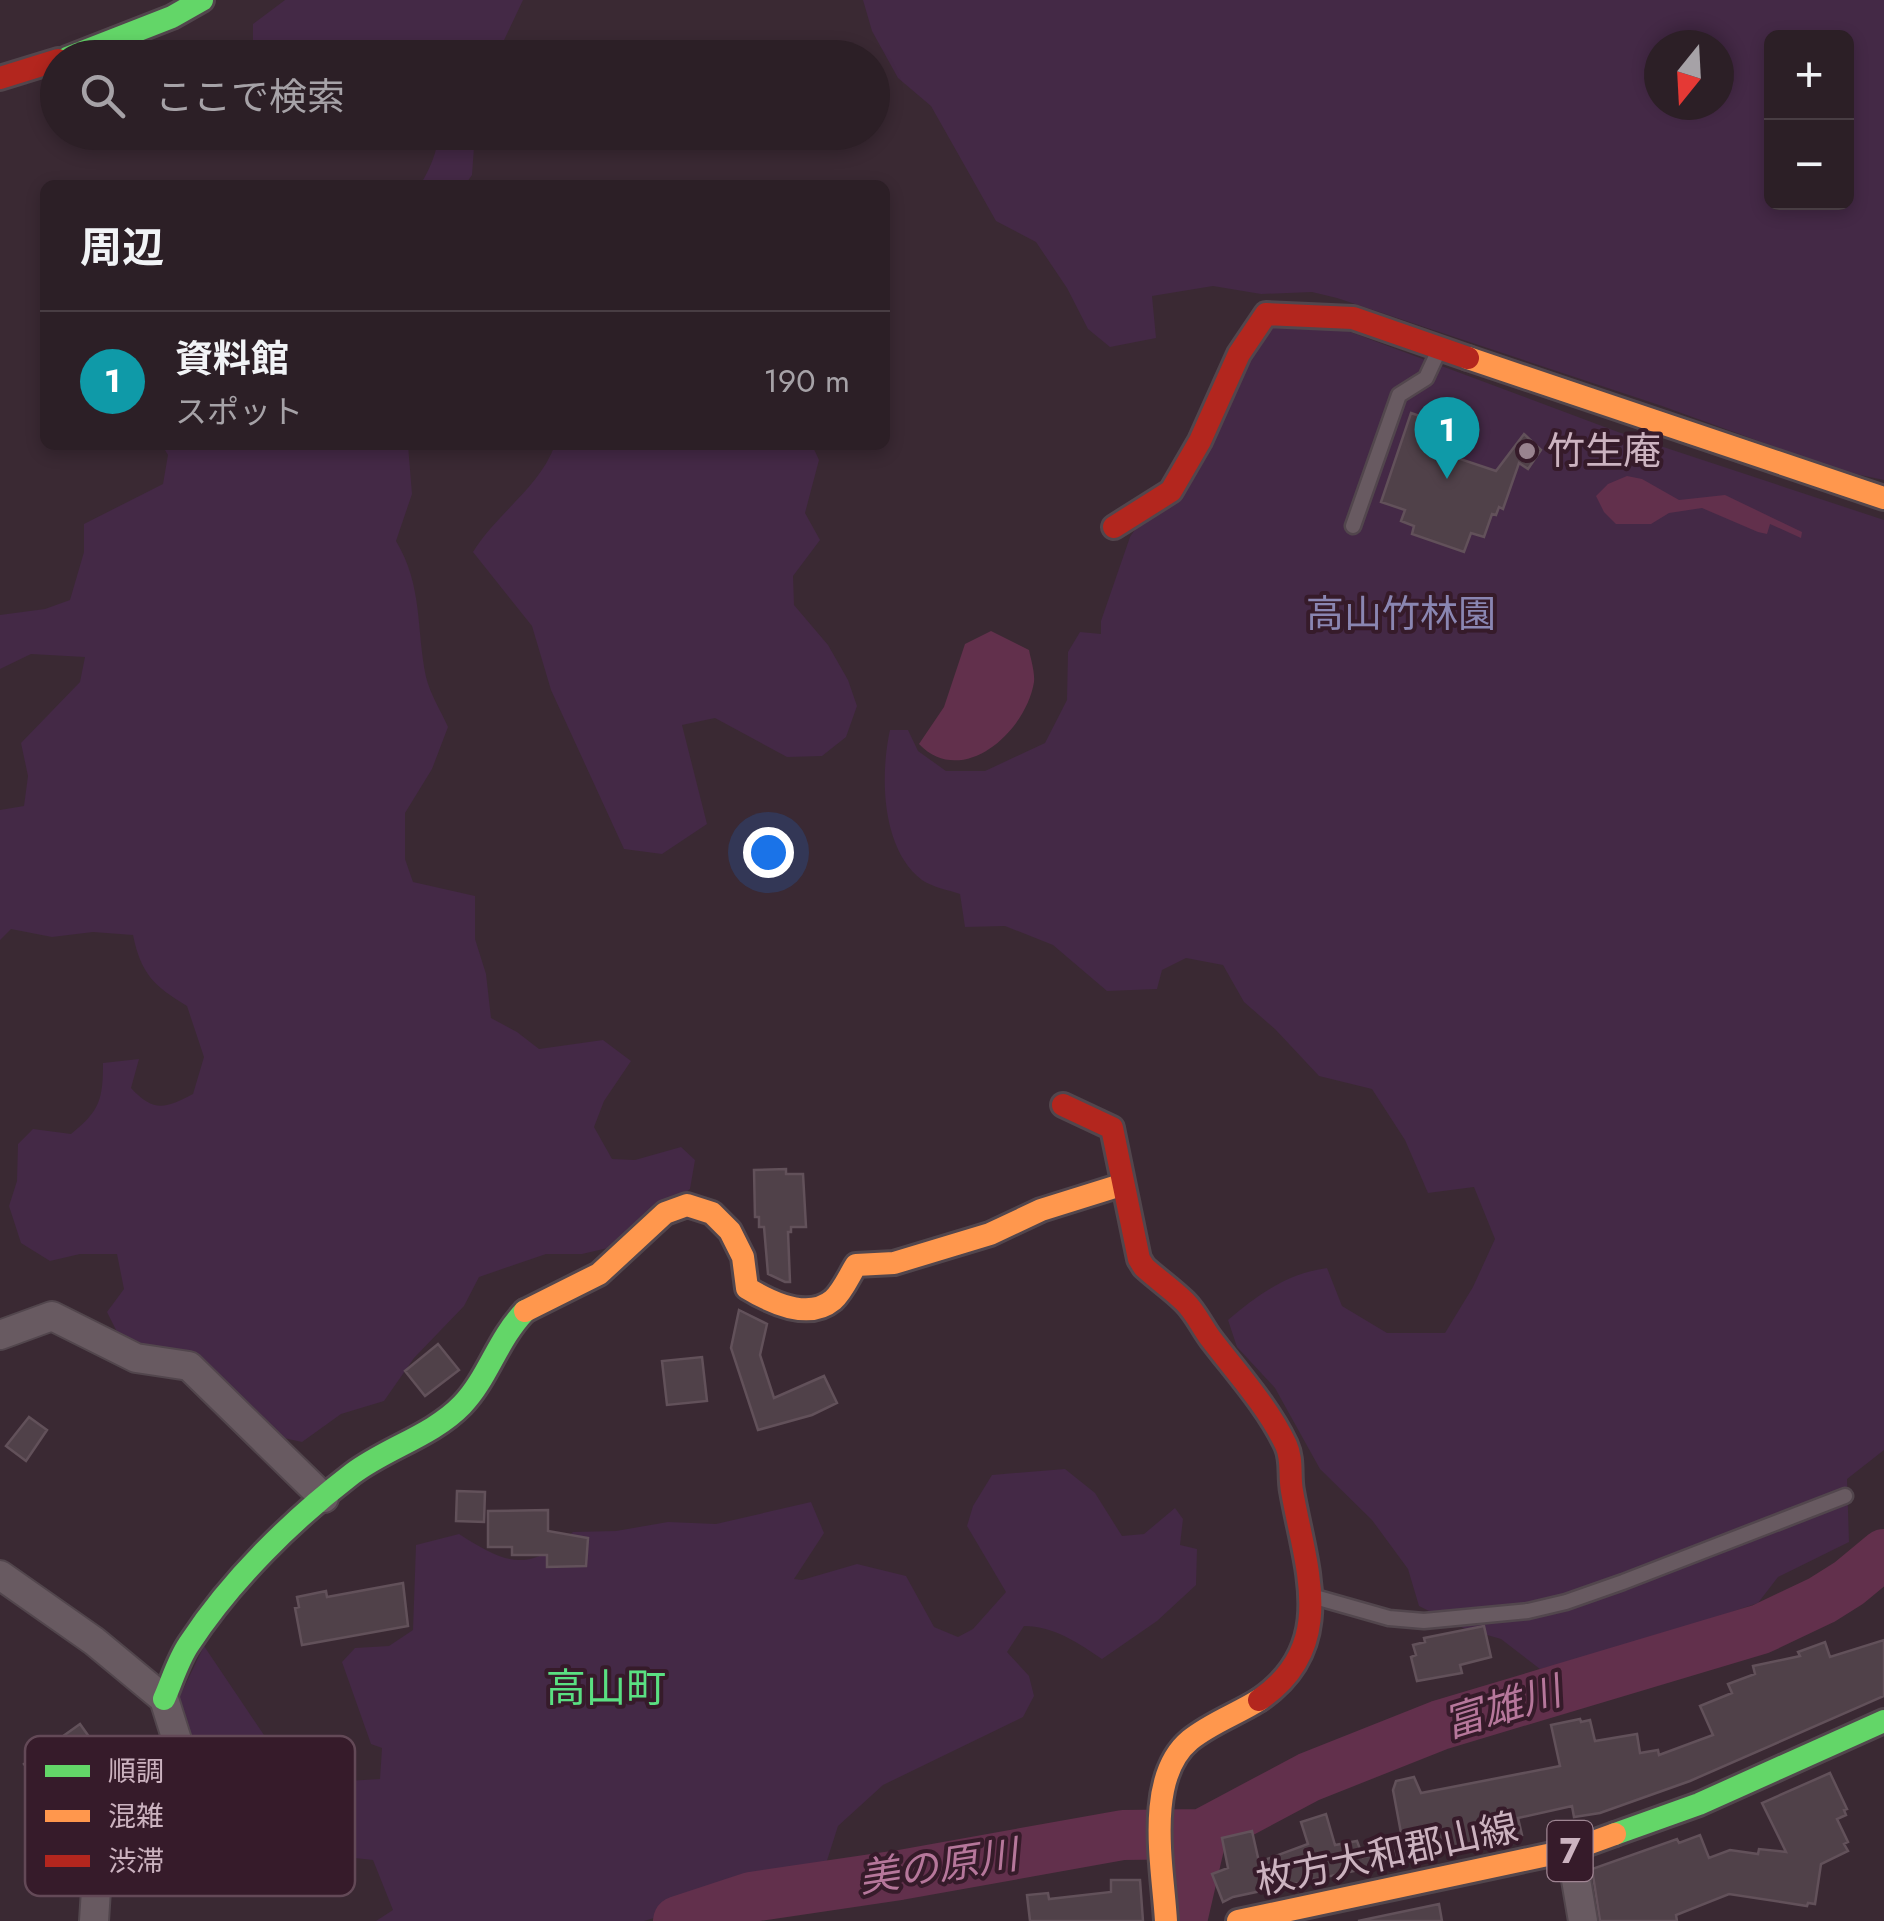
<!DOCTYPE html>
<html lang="ja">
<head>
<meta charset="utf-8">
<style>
	:root { --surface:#2c1f26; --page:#382c32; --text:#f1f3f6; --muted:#a6a2a7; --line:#483d43; --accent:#99838f }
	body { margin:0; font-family:Jost,"Noto Sans JP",sans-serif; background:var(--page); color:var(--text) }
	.controls { position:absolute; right:30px; top:30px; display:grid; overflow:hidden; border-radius:15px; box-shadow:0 5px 15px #0003 }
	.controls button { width:90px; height:90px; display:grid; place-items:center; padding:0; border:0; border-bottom:2px solid var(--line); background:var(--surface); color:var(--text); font:50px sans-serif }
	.compass { position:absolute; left:1644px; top:30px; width:90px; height:90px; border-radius:50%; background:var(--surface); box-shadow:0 5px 15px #0003; rotate:198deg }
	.you { position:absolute; left:768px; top:852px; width:35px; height:35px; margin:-25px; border:8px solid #fff; border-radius:50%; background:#1a73e8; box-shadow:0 0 0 15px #1a73e833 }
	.badge { display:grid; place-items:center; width:65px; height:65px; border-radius:50%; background:var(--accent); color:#fff; font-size:32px; font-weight:700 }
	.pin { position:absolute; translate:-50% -82px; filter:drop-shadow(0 2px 5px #0008) }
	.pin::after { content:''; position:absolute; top:52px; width:35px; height:30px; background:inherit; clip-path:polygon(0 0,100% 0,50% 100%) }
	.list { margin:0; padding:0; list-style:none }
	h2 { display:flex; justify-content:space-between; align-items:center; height:130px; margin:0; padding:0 40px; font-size:42px }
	h2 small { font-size:32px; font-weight:400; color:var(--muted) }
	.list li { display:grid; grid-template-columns:65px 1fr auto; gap:30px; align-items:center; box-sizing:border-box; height:140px; padding:0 40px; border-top:2px solid var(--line) }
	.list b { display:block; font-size:38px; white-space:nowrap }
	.list p { margin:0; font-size:32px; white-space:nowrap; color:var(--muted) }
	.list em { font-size:32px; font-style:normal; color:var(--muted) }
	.icon { flex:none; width:55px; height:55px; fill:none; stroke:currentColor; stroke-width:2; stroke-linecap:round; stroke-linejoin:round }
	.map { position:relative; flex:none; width:1884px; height:1921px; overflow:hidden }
	.search { position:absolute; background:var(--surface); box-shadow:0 5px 15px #0003; left:40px; top:40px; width:850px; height:110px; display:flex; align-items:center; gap:25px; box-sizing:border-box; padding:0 35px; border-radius:55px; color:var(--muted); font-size:38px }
	.panel { position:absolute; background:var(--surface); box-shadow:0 5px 15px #0003; left:40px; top:180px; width:850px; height:270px; border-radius:15px }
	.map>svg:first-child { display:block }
	.green { fill:#442946; fill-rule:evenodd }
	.water { fill:#62304c }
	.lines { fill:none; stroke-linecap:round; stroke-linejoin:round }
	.river { stroke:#62304c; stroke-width:50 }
	.building { fill:#504149; stroke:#62515a; stroke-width:2.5 }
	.lane-casing { stroke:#52464d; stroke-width:19 }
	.street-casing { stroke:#52464d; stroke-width:32 }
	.fast-casing { stroke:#52464d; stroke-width:28 }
	.slow-casing { stroke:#52464d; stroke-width:28 }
	.jam-casing { stroke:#52464d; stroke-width:28 }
	.lane { stroke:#685a61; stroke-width:14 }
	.street { stroke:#685a61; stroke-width:28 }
	.fast { stroke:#63d668; stroke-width:22 }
	.slow { stroke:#ff974d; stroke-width:22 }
	.jam { stroke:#b3261e; stroke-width:22 }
	.poi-dot { fill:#99838f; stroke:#361b2a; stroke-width:4 }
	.labels { text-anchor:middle; stroke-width:8; stroke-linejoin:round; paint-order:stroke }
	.shield { fill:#361b2a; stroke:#9f8593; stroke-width:2.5 }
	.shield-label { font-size:35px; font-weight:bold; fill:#ccb3c0 }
	.poi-label { font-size:38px; fill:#ccb3c0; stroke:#361b2a; text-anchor:start }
	.park-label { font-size:38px; fill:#8a86b2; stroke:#361b2a }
	.street-label { font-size:38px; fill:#ccb3c0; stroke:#361b2a }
	.neighbourhood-label { font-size:40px; fill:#5ae082; stroke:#361b2a }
	.water-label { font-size:40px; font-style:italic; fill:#b6779b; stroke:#361b2a }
	.key { fill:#361b2a; stroke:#634957; stroke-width:2.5 }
	.key-label { font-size:28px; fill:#ccb3c0 }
</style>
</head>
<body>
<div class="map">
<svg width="1884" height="1921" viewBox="0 0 1884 1921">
	<rect width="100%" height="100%" fill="#3a2933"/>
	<path class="green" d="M285,0h238l-27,57h-44l4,-7 -40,-5 -23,12h-140v-33z
		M863,0h1021v480l-43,-9 -179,-65 -325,-108 -25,-6 -51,2 -48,-8 -61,10 4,42 -46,9 -22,-18 -21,-41 -31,-46 -40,-21 -65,-115 -33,-28 -26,-47zM1772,38h74v164h-74zM1659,45h60v60h-60z
		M438,133h37l-3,42 -7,10h-45c10,-16 18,-34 18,-52z
		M1329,324l289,108 266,88v930l-37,29 2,63 -71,35 -20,26 -123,42 -95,24 -39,-30 -38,-11 -44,-22 -11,-37 -36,-49 -52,-51 -45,-81 -38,-41 -9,-27c31,-26 58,-46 99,-52l15,38 45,27h58l28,-46 22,-48 -21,-52 -46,6 -23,-53 -33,-51 -53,-13 -44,-47 -31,-27 -21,-37 -37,-7 -24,12 -5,19 -50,2 -54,-46 -48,-19 -40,1 -5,-33c-12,-4 -28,-7 -38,-14 -41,-31 -42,-105 -32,-150h18l10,21 28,20h39l60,-28 22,-43 1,-48 12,-20 21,2v-13l29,-84 141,-211z
		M162,445h246l4,49 -16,47c27,45 20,87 30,136 4,17 15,34 22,50l-16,42 -27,44v46l8,23 62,14v43l11,35 5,44 26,14 22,17 64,-9 28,21 -27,40 -10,26 18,32 23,1 46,-13 14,13 -5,29 -78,58 -30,7h-36l-67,23 -15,29 -50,52 -30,43 -43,13 -39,28 -32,-7 -153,-103 -10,-20 17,-23 -7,-35h-37l-30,7 -29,-18 -12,-37 8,-25 1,-37 15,-15 38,5c29,-23 32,-35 32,-71l36,-4 -8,29c23,25 35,20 62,6l11,-37 -17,-51c-33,-20 -46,-32 -54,-71l-40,-3 -41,5 -41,-8 -11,11v-130l24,-4 4,-30 -7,-33 59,-61 5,-25 -54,-3 -31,15v-54l45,-6 25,-9 14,-48v-28l79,-40 5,-29z
		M555,445h257l7,15 -14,53 15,27 -27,36 1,29 34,40 20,35 9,26 -11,31 -24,19 -35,1 -72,-39 -33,7 25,99 -45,30 -38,-5 -73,-159 -19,-64 -59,-74c24,-39 66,-64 82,-107z
		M1065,1469l30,24 27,43 22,-2 31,-26 8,11 -3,26 17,4 -1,36 -39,36 -55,38c-24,-16 -48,-33 -78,-33l-17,26 22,24 5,20 -11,21 -140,68 -45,41 -15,47 -58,12 -121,36h-268l17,-11 -20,-50 -73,-8 -25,-20 -41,-10 -15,-19 -40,-83 -1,-20 26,-54 93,138 83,-5 2,-31 -11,-4 -29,-82 13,-14 34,-2 24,-16 3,-85 43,-11c47,30 70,40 114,-2l43,-1 52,-9 48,2 95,-22 13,31 -30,46 8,1 55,-16 49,12 28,51 24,10 15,-8 33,-37 -39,-66 6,-20 19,-31z"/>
	<path class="water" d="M1627,476l15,3 37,21 46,-5 77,37 -1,6 -31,-14 -3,10 -9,-2 -56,-24 -33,5 -18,11h-35l-12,-12 -8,-16 12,-12z
		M991,631l38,19c2,10 6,22 5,32 -8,50 -72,107 -115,62l25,-37 21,-63z"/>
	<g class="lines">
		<path class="river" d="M678,1921l73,-24 149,-22 223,-40 79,-1 107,-57 131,-52 321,-96 61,-29 27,-17 35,-29
			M1182,1921l20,-87"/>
	</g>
	<path class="building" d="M1411,413l52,18 -9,26 42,14 28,-37 17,16 -13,19 -9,-6 -16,46 -4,-2 -3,8 -4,-1 -8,23 -13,-4 -7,19 -52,-18 2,-8 -13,-5 4,-11 -24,-8z
		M786,1169v5h17l3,53h-15v5h-3l2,50h-5l-17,-8 -4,-47h-5v-10h-4l-1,-47z
		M739,1310l28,14 -7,31 14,43 50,-22 13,27 -25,12 -54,15 -27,-82z
		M438,1344l21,26 -34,26 -20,-25z
		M702,1357l5,44 -40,4 -5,-44z
		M29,1417l18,13 -21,31 -20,-15z
		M457,1491l28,1 -1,30 -28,-1z
		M548,1510v21l40,7 -2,28 -39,1v-12h-35v-8h-24v-36z
		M403,1583l5,43 -106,19 -7,-37 4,-1 -2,-10 29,-6 1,6z
		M1484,1626l7,31 -31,8 2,8 -45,8 -6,-24 5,-2 -3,-10 12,-3 -1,-4z
		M1884,1640v56l-194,85 -90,32 -26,4 -2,-11 -54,12 4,17 -289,62 -10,5 -11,-28 16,-6 -6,-30 30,-7 7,31 49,-18 -7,-22 25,-8 9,31 22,-4 6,16 41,-8 -11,-59 3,-9 18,-4 7,16 139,-27 -9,-41 29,-6 1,3 9,-2 5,21 42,-7 3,19 18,-3 1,5 54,-20 -13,-29 32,-13 -4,-9 27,-10 -2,-8 47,-10 -2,-4 27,-10 5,15z
		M80,1724l17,24 -3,2 10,13 -14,10 5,7 -34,25 -13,-18 -5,3 -19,-26z
		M1830,1773l17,36 -3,1 2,5 -9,4 11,23 -4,2 4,7 -27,13 -6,40 -7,-1 -1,3 -78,-12 -53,21 1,6h-77l-8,-52 85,-30 2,4 21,-8 9,23 21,-8 28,4 1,-5 27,3 -24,-49z
		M1111,1880h29l3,41h-113l-3,-26 21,-2 1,6 62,-7z
		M1439,1904l3,17h-84z"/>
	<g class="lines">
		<defs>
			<path id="lane" d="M1353,526l46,-131 27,-17 13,-28
				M1315,1597l74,21 35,3 104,-10 38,-9 57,-20 222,-86"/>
			<path id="street" d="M0,1335l52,-19 84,42 53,8 135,132
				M0,1575l94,66 70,58 18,57 -81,56 -7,109
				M1571,1850l12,71"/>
			<path id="fast" d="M67,58l105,-41 30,-17
				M164,1699c8,-18 14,-39 25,-55 42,-64 103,-124 163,-170 34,-26 80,-38 110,-69 26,-27 35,-65 63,-94
				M1615,1834l84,-30 185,-83"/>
			<path id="slow" d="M1468,358l416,140
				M525,1311l74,-37 66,-61 22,-8 25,8 18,18 13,26 4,31c23,14 61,33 86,12 10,-9 16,-24 23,-35l38,-2 96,-29 51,-24 80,-25
				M1166,1921c-3,-53 -22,-143 24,-181 21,-17 47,-26 69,-40
				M1238,1921l333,-71 44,-16"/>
			<path id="jam" d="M0,78l58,-18
				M1114,527l57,-36 29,-50 39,-87 27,-40 87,4 115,40
				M1063,1105l49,23 27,131 5,8c13,12 28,22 41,35 11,11 17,25 26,37 26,34 57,68 75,106 7,15 3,30 6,46 13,75 47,155 -33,209"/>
		</defs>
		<use href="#lane" class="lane-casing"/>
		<use href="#street" class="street-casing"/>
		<use href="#fast" class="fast-casing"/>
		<use href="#slow" class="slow-casing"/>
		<use href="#jam" class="jam-casing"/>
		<use href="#lane" class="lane"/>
		<use href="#street" class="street"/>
		<use href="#fast" class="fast"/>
		<use href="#slow" class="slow"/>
		<use href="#jam" class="jam"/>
	</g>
	<circle class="poi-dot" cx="1527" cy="451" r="10"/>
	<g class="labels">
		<rect class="shield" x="1547.5" y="1821" width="45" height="60" rx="8"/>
		<g class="shield-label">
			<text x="1570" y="1863">7</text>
		</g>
		<g class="poi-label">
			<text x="1547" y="464">竹生庵</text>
		</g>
		<g class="park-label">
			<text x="1401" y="627">高山竹林園</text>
		</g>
		<g class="street-label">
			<text transform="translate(1387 1854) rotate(-12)" y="13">枚方大和郡山線</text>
		</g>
		<g class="neighbourhood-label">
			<text x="606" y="1702">高山町</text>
		</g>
		<g class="water-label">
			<text transform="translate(1502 1707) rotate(-17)" y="14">富雄川</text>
			<text transform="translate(938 1866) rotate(-9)" y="14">美の原川</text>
		</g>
	</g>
	<rect x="25" y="1736" width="330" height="160" rx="15" class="key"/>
	<rect x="45" y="1765" width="45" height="12" fill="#63d668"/>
	<rect x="45" y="1810" width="45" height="12" fill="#ff974d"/>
	<rect x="45" y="1855" width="45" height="12" fill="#b3261e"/>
	<g class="key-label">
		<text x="108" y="1781">順調</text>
		<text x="108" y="1826">混雑</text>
		<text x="108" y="1871">渋滞</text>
	</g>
</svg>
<div class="controls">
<button>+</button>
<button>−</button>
</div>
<svg class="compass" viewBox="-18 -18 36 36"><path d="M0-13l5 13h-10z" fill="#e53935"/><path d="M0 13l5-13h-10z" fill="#a6a2a7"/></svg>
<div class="you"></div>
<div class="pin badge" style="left:1447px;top:479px;background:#0f9aa8">1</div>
<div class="search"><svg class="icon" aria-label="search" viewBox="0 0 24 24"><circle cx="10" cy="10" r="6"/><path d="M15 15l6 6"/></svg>ここで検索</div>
<section class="panel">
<h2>周辺<small></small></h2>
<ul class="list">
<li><span class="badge" style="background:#0f9aa8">1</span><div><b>資料館</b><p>スポット</p></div><em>190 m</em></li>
</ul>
</section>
</div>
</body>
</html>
